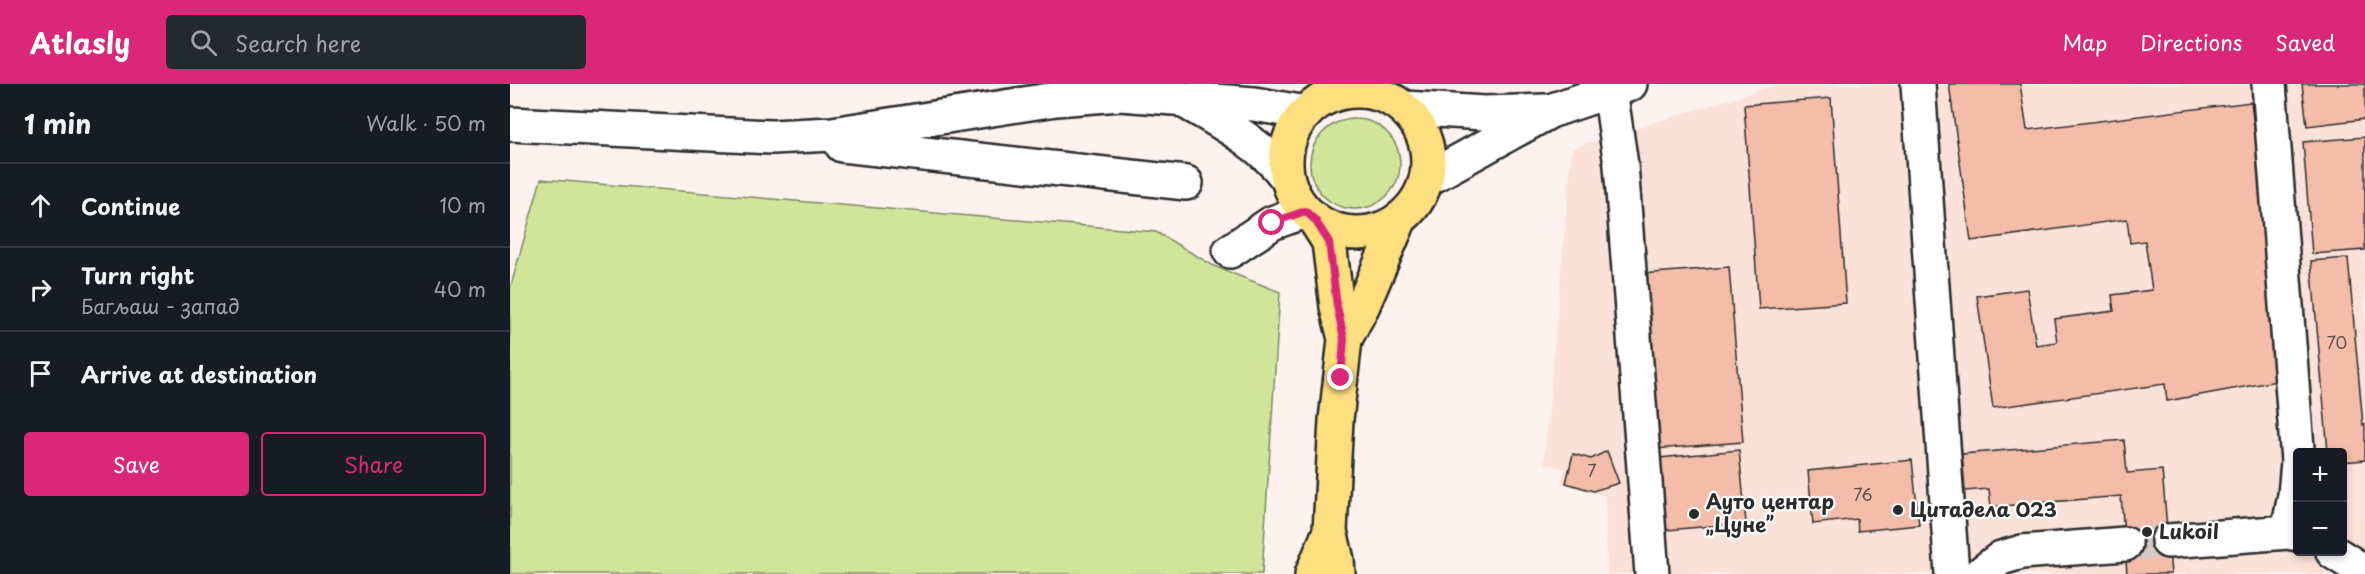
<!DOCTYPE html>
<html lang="en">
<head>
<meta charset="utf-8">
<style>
	:root { --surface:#171b24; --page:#242831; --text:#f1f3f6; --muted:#9ea1a6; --line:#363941; --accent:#db2777 }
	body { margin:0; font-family:"Playpen Sans",sans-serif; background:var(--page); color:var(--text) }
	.controls { position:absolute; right:18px; bottom:18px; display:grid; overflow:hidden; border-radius:6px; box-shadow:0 3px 9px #0003 }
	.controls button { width:54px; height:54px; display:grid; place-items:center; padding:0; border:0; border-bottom:2px solid var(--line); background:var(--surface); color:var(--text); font:30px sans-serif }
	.stop { position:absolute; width:18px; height:18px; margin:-14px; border:4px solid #db2777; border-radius:50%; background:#fff }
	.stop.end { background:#db2777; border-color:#fff; box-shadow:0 2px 6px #0008 }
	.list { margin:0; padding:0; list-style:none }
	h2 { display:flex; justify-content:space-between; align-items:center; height:78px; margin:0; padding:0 24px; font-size:26px }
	h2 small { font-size:20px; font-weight:400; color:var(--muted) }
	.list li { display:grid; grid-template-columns:39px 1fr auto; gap:18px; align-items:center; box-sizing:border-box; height:84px; padding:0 24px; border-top:2px solid var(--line) }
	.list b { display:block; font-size:22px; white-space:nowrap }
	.list p { margin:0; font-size:20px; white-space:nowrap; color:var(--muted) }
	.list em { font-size:20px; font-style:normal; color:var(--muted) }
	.actions { display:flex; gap:12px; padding:18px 24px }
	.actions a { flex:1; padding:14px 0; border:2px solid var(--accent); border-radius:6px; text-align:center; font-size:21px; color:var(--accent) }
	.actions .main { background:var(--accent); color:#fff }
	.icon { flex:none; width:33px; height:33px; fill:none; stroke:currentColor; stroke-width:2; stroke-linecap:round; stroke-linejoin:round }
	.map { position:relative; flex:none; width:1855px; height:490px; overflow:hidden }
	header { display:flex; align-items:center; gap:36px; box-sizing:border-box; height:84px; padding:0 30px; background:var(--accent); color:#fff }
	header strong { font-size:28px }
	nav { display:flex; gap:33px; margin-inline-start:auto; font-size:21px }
	.search { width:420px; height:54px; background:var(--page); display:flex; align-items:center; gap:15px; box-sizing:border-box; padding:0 21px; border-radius:6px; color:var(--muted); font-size:22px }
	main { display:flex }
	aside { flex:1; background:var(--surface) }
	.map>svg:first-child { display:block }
	.built { fill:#fae2d9; fill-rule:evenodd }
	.green { fill:#d0e59a; stroke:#7e8862; stroke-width:1.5 }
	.building { fill:#f4bda9; stroke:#2b2b2b; stroke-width:1.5 }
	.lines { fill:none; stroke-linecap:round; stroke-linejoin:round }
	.minor-tunnel { stroke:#d3cac7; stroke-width:33; stroke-dasharray:33 16; stroke-linecap:butt }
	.minor-casing { stroke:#2b2b2b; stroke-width:38 }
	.major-casing { stroke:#2b2b2b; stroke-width:38 }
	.minor { stroke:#fff; stroke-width:33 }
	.major { stroke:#fddf80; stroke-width:33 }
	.route { stroke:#db2777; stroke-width:8 }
	.poi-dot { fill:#2b2b2b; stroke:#fff; stroke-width:2 }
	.labels { text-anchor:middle; stroke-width:4.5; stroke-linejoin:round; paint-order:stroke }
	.number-label { font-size:16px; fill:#5d504a }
	.poi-label { font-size:20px; font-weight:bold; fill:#2b2b2b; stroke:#fff; text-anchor:start }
</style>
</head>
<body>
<header>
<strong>Atlasly</strong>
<div class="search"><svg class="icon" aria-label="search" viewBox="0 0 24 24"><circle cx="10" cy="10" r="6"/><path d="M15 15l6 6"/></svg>Search here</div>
<nav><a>Map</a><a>Directions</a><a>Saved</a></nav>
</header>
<main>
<aside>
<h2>1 min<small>Walk · 50 m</small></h2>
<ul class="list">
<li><svg class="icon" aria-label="ahead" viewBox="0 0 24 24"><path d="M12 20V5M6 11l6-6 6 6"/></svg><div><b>Continue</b></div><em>10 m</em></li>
<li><svg class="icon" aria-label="right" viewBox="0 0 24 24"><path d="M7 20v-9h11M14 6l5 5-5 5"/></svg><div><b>Turn right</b><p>Багљаш - запад</p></div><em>40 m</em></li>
<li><svg class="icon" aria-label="arrive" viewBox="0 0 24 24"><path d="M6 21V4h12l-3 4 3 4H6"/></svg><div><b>Arrive at destination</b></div></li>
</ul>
<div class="actions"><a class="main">Save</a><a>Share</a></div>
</aside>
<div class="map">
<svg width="1855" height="490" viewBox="0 0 1855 490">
	<rect width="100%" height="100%" fill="#fdf2ee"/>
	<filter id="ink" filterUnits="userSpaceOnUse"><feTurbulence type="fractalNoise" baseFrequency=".0167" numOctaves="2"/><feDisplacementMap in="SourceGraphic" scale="12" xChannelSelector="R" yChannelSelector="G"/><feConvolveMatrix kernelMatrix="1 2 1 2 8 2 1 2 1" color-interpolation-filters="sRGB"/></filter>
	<g filter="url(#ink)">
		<path class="built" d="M1269,0h586v490h-758l-2,-78 -44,-13 4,-14 -21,-6 28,-315zM1788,368h44v100h-44z"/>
		<path class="green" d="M800 80a45 45 0 1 1 90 0a45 45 0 1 1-90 0Z
			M31,95l615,53 58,34 66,26 -18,282h-752v-285z"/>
		<path class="building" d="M1439,0h71l7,46 224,-28 17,143 9,136 -110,20 -2,-17 -172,24 -16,-112 50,-7 9,56 21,-3 -3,-23 60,-8 -2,-16 40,-5 -7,-49 -15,2 -3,-24 -156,22z
			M1792,0h63v35l-58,7z
			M1321,14l15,205 -87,6 -15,-204z
			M1855,53v113l-53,4 -9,-112z
			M1838,174l15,167 2,-1v36l-23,2v-10h-14l-17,-191z
			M1219,183l14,175 -88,7 -14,-175z
			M1614,356l3,33 35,-3 9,104h-44l-6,-78 -130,11 -2,-18 -24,2 -3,-37z
			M1229,366l7,73 -90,8 -6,-72z
			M1097,367l12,32 -26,8 -27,-8 7,-29 18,5z
			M1402,376l7,65 -61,6 -1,-12 -44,5 -5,-53z"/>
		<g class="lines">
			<path class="minor-tunnel" d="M1615,460l43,-3"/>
			<defs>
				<path id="minor" d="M1408,0l34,490
					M1759,0l29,377
					M1100,6l11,75 31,409
					M676,18c36,21 76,42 101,76
					M894,24l80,5 61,-2
					M0,40l262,13 60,-3 224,-35 64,-5 134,10 52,9
					M332,61l344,38
					M917,95l123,-68 80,-27
					M720,167l42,-28 33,-12
					M1778,448l7,-37 3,-33
					M1658,457l120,-9 10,2
					M1823,468l32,20
					M1470,490l21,-16 21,-6 103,-8"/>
				<path id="major" d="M776 78a71 71 0 1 1 142 0a71 71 0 1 1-142 0Z
					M805,136l14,22 8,65 8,32 -9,81 -6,111 7,29 1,14
					M835,255l18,-34 36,-84
					M802,490l18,-43"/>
			</defs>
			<use href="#minor" class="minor-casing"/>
			<use href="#major" class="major-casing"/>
			<use href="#minor" class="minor"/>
			<use href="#major" class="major"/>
		</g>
	</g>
	<g class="lines" filter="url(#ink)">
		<path class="route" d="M762,139l33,-12 10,9 14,22 8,64 7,33 -3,39"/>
	</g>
	<g class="poi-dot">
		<circle cx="1388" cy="426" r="6"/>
		<circle cx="1184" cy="430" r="6"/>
		<circle cx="1637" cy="448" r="6"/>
	</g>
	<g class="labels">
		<g class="number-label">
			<text x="1827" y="265">70</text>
			<text x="1082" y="393">7</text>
			<text x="1353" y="417">76</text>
		</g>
		<g class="poi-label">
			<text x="1196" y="425">Ауто центар<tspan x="1196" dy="23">„Цуне”</tspan></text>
			<text x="1400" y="433">Цитадела 023</text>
			<text x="1649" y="455">Lukoil</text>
		</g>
	</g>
</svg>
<div class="controls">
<button>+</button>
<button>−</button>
</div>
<div class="stop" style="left:762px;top:139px"></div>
<div class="stop end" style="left:831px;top:294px"></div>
</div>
</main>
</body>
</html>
